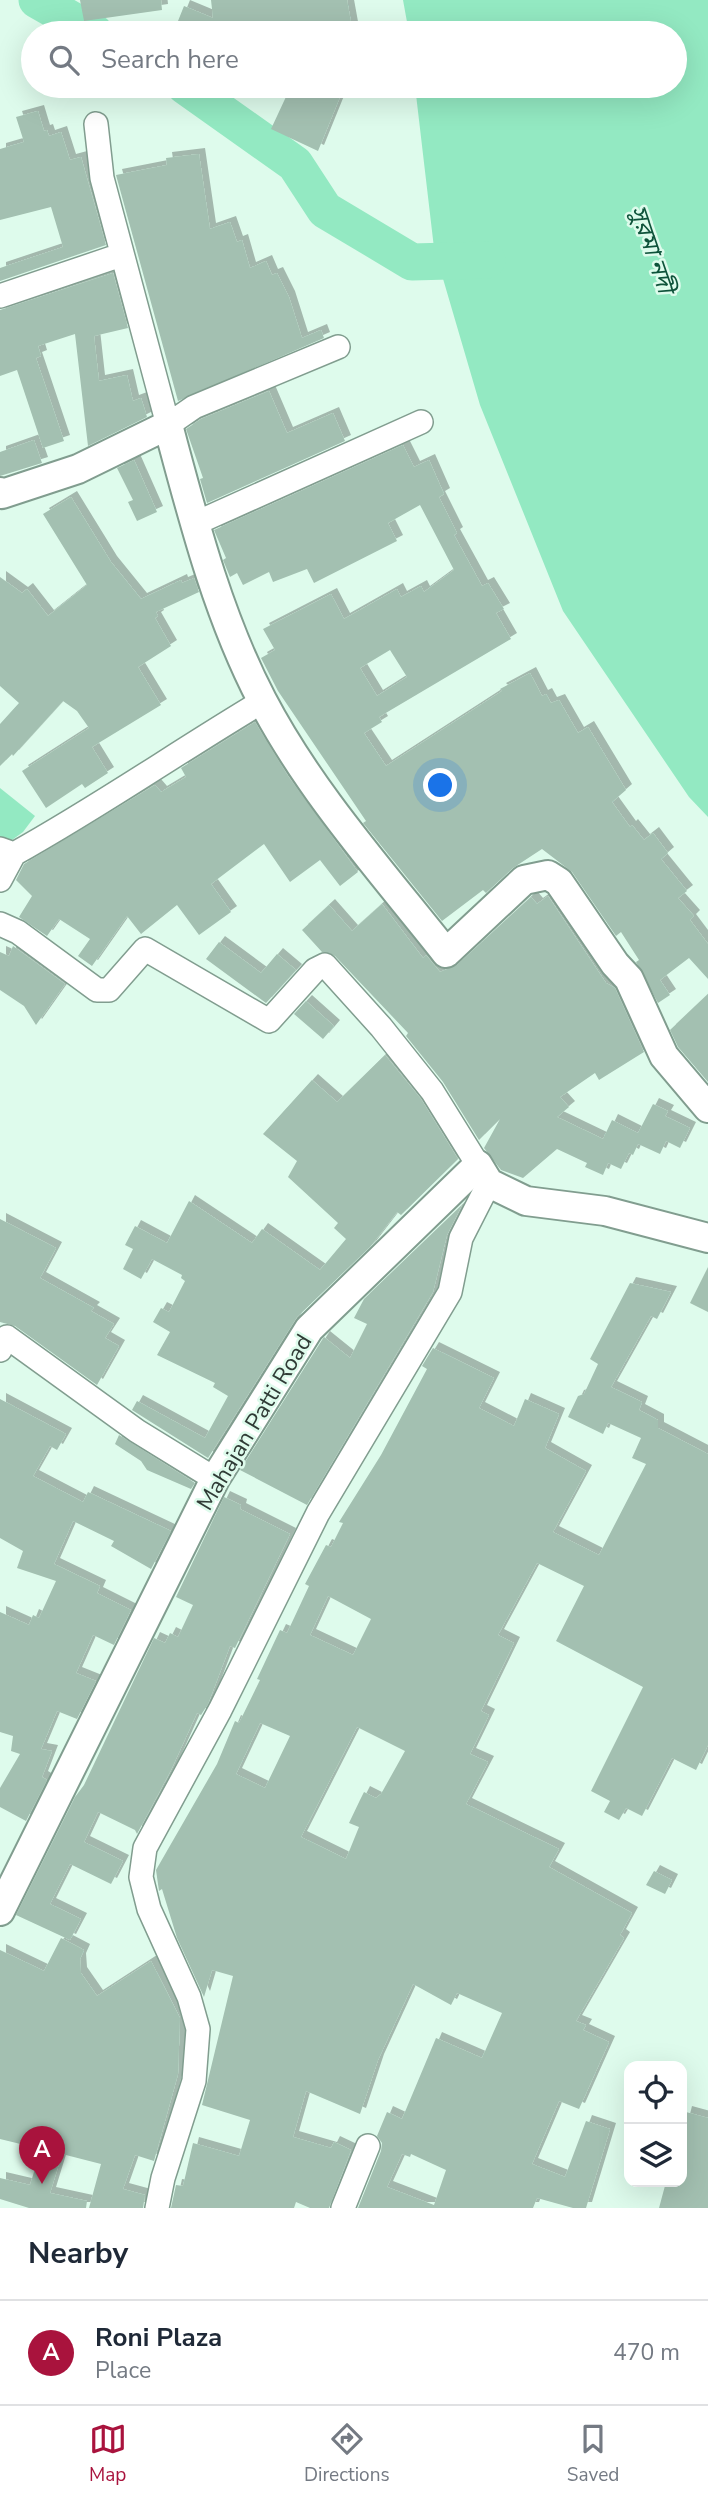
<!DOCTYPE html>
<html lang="en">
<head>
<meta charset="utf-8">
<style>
	:root { --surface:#fff; --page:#f2f2f3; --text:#1f2937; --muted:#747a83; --line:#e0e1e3; --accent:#a9133d }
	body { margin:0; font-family:"Nunito Sans","Noto Sans Bengali",sans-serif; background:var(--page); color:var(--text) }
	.controls { position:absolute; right:21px; bottom:21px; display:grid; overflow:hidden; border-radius:14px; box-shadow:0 7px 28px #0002 }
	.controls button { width:63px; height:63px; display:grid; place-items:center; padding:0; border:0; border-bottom:2px solid var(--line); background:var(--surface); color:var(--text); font:35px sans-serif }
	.you { position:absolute; left:441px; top:786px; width:24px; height:24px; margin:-18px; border:5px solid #fff; border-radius:50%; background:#1a73e8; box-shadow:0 0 0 10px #1a73e833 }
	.badge { display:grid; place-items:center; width:46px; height:46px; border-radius:50%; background:var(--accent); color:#fff; font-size:23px; font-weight:700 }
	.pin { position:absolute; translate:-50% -58px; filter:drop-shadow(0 2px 4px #0008) }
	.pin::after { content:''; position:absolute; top:37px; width:24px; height:21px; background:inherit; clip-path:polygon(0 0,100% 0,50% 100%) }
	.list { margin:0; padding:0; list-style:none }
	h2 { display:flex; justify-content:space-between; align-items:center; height:91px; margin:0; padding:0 28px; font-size:30px }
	h2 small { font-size:23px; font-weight:400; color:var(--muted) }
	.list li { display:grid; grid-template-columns:46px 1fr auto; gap:21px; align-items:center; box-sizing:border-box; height:105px; padding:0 28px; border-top:2px solid var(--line) }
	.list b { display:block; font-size:26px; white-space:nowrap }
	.list p { margin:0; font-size:23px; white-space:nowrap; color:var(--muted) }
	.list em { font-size:23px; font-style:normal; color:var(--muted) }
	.icon { flex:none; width:38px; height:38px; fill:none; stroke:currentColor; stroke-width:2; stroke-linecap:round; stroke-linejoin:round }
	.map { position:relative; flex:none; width:708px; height:2208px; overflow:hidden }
	.search { position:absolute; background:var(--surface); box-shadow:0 7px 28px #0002; left:21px; right:21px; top:21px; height:77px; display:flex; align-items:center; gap:18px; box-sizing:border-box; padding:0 24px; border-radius:38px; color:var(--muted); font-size:26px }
	.sheet { height:196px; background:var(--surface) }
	nav { display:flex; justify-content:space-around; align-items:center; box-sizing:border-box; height:98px; border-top:2px solid var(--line); background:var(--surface); font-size:19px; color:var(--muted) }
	nav a { display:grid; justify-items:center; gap:4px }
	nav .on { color:var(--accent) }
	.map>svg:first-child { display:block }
	.water { fill:#93e9c2 }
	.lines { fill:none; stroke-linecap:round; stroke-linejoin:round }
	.river { stroke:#93e9c2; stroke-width:37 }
	.building { fill:#a3c0b1; fill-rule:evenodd; filter:url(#shadow) }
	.minor-casing { stroke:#819d8f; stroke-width:26 }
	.tertiary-casing { stroke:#819d8f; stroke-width:32 }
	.minor { stroke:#fff; stroke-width:23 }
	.tertiary { stroke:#fff; stroke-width:28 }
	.labels { text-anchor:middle; stroke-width:5; stroke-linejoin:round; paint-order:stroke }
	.street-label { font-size:23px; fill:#303b36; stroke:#defbec }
	.water-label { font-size:24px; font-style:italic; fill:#0e533a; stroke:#defbec }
</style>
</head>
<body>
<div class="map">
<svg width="708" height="2208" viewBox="0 0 708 2208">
	<defs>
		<filter id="shadow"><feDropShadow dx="6" dy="-6" stdDeviation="0" flood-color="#0004"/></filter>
	</defs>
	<rect width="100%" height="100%" fill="#defbec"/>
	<path class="water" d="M403,0h305v817l-19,-20 -126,-186 -83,-206 -46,-157 -19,-162h260v-53h-266z
		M0,788l35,28 -12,16 -18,13 -5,-2z"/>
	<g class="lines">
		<path class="river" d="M37,0l58,33
			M185,86l110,78 30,46 87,52 75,-2"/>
	</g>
	<path class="building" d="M80,0h81l1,10 -78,11z
		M211,0h136l6,33h-160l-17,-7 8,-20 29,12z
		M291,86h37l14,6 -24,59 -47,-22z
		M38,111l6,20 3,-1 2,6 12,-4 9,28 11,-3 25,88 -106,36v-13l63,-21 -12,-40 -51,13v-71l24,-7 -8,-25z
		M199,154l11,75 20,-7 7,20 5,-2 8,28 16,-7 6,14 5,-2 12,24 13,41 19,-8 3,8 -146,63 -62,-226 51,-10 -1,-7z
		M113,273l15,55 -34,8 5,45 28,-6 6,26 8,-3 6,19 -59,29 -13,-112 -37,12 3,10 -5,2 28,83 -21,7 -26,-78 -17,6v-66z
		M269,391l18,42 46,-20 12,28 -138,62 -7,-24 3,-1 -17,-49 15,-10z
		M34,440l8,23 -42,13v-24z
		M403,445l11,22 15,-7 15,34 -5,3 18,36 -3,2 28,51 6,-3 16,26 -8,4 15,26 -132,78 3,5 -18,11 22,33 116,-75 -2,-2 30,-16 12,23 4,-2 5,9 8,-3 19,33 10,-6 38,63 -14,12 18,25 2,-2 12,15 9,-7 15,20 -7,6 26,32 -9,7 16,18 -4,4 18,24v35l-19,-21 -29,22 10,15 -12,8 -22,-41 3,-2 -18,-28 -5,4 -44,-64 -30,-23 -29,19 -27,25 -3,-3 -41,31 -79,-98 3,-2 -88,-130 -17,-33 14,-8 -12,-21 68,-35 13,25 53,-30 4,8 20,-11 3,6 30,-22 -34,-65 -32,18 9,18 -83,42 -7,-14 -34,13 -4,-10 -26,13 -6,-12 -7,4 -7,-17 3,-2 -12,-28zM390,650l17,27 -30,19 -17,-28z
		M134,460l23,52 -20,9 -9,-19 5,-2 -16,-32z
		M71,497l40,65 30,37 40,-19 1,3 12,-5 5,14 -43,20 2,4 -3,2 16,28 -33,21 23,38 -69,42 16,26 -23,15 -3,-4 -36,24 -24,-37 67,-43 -12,-17 -14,-10 -50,55 -1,-2 -12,12v-42l19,-21 -19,-17v-109l22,16 5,-4 21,27 39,-31 -44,-71z
		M255,722l33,54 70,96 -18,14 -20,-26 -30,22 -26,-38 -53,40 20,28 -32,23 -22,-30 -36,29 -14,-18 -35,50 -14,-10 12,-17 -31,-20 -12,17 -28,-19 13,-21 -16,-16 8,-16 131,-79 6,7 25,-15 -5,-9z
		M548,896l58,87 9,5 29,64 -45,28 -4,-7 -35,24 9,10 -12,10 46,22 9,-19 26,13 15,-29 15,7 -3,5 25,12 -10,20 -14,-7 -6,13 -22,-10 -5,11 -4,-2 -8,16 -13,-6 -5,12 -18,-8 2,-4 -30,-14 -34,29 -22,-8 -17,-22 16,-29 -21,21 -36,-58 -37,-46 2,-3 -73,-77 -13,-4 -20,-22 27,-25 23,26 30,-27 41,54 3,-3 14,17 17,-7 74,-68 6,7z
		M219,942l42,31 16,-19 19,16 -30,33 -60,-44z
		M13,946l52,38 -29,41 -12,-19 -24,-16v-38l9,4z
		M708,994v88l-30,-35 -8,-17z
		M306,1001l28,25 -11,13 -29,-25z
		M385,1055l36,44 37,60 -57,56 -4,-3 -27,35 -73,70 -89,141 -76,-48 5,-9 68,37 23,-42 -15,-9 2,-4 -58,-28 13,-23 -17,-10 8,-14 8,4 16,-31 -4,-3 1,-3 -30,-16 -11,20 -18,-10 10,-20 -8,-4 10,-19 32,17 22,-42 63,42 10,-14 58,41 26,-31 -12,-11 4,-5 -50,-46 9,-16 -34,-27 49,-54 25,22z
		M462,1205l-15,30 -14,57 -126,213 -67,-35 82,-130 2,-3 26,21 17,-34 -13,-6 10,-19z
		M0,1219l56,29 -16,30 54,30 -3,3 23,13 -9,14 14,8 -22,39 -82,-59 -15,-4z
		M708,1267v45l-18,-9z
		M630,1283l41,9 -14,27 -6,-3 -40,71 31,15 -3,8 19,10v8l50,26v291l-12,25 -24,-12 -30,58 -16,-8 -7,12 -15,-8 6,-11 -19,-10 52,-104 -87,-46 28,-55 -47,-23 -39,72 16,8 -33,68 8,4 -19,39 18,8 -22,42 93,45 -10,18 83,46 -12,22 4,3 -48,83 10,4 -3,5 26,12 -30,67 -20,-8 -27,63 33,13 21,-56 24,8 -24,79h-13l-36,-10 -4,10h-175l23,-57 1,-8 -5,-7 10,-24 15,7 34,-81 46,20 20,-45 -45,-20 -6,12 -38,-21 -35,76 -18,54 -54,-23 -13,46 38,11 3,-6 17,8 -22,58h-19l-14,-6 -2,6h-123l5,-23 7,1 10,-43 46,13 11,-36 -48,-15 31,-129 -21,-6 -8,27 -27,-59 -15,-49 -3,2 -3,-21 61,-106 18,-43 4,2 21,-43 -3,-1 23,-49 7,3 22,-47 -4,-2 21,-39 5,2 12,-24 -4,-1 42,-67 46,-86 -5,-3 11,-18 61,30 -15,30 35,18 11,-27 34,15 -14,34 41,23 -33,61 46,23 47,-91 -14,-6 9,-20 -33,-15 -5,11 -35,-17 10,-21 6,-2 14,-30 -8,-5zM328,1596l43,23 -18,36 -43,-20zM260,1723l30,13 -25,52 -29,-14zM357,1727l48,24 -24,43 -5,4 -12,-6 -4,8 -11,23 10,4 -13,32 -45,-22zM402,2154l8,3 1,-3 35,16 -12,35 -47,-18z
		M0,1399l66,35 -9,16 -7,-4 -17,30 50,26 5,-10 83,39 -20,38 -40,-23 3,-5 -41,-20 -19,43 46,22 -3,7 34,17 -17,35 -21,-10 -17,38 20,8 -19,38 -20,-8 -16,38 11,2 -10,26 5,3 -21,41 -26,-14v-19l20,-34 -9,-3 2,-15 -13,-4v-120l29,13 4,-10 6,3 17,-37 -39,-13 6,-17 -23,-13z
		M119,1435l76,48 -4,6 -44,-19 -6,-9 -26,-17z
		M224,1497l17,8 -1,4 50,25 -55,114 -5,-2 -22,58 -7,11 -4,-2 -26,57 -34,64 -2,-4 -37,-18 -14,30 39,19 -12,23 -41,-20 -20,40 31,15 -11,21 -54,-25 59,-118 9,-12 70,-147 11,5 5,-10 8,4 15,-32 -17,-8z
		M654,1871l18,9 -7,14 -19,-9z
		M61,1938l23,12 -4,9 1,14 16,23 54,-35 29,57 -2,56 -24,87 -19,-6 -12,34 22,6 -2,13h-54l12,-44 -39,-10 -12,39 37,8 -1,7h-57l-29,-9v-21l30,7 11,-36 -41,-10v-189l44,21z
		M686,2112l22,6v90h-49l7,-26h16v-54z"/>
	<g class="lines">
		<defs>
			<path id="minor" d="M96,124l6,54 66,247 26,-18 144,-60
				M0,296l121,-41
				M194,524l227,-102
				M0,849l14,5c85,-47 165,-103 249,-153
				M0,880l14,-26
				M0,924l18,8 79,58h12l36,-41 124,72 46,-51 10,-5 56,62 51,64 46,74
				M0,1350l7,-13 130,94 78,48
				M157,2208l6,-30 31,-97 4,-52 -9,-32 -40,-88 -8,-32 4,-29 75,-138 98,-197 132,-221 11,-54 28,-55
				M343,2208l25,-62"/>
			<path id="tertiary" d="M0,492l2,2 76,-25 90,-44c25,93 49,189 94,275 48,92 120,172 184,253l78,-73 24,-5 11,7 56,82 14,15 35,77 44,52
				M0,1911l215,-432 94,-150 169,-164 11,18 37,18 79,10 103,27"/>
		</defs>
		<use href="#minor" class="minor-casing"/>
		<use href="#tertiary" class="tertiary-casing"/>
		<use href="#minor" class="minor"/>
		<use href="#tertiary" class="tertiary"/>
	</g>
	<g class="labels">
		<g class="street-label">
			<text transform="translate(254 1422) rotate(-59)" y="8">Mahajan Patti Road</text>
		</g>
		<g class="water-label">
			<text transform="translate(652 249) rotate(71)" y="8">সুরমা নদী</text>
		</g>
	</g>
</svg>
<div class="controls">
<button><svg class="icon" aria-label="locate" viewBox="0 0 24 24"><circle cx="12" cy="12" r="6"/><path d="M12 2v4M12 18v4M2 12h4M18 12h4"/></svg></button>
<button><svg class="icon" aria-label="layers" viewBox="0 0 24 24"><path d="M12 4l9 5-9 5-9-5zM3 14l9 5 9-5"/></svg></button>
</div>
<div class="you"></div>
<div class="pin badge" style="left:42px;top:2184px">A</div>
<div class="search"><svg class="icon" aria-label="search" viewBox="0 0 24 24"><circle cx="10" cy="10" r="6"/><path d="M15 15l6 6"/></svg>Search here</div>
</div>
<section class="sheet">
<h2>Nearby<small></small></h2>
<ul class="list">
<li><span class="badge">A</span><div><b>Roni Plaza</b><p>Place</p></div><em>470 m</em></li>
</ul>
</section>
<nav>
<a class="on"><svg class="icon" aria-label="map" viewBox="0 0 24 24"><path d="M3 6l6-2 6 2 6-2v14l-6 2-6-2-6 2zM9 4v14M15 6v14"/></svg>Map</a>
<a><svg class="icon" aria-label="directions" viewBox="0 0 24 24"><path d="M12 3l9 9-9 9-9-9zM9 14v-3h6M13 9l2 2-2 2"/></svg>Directions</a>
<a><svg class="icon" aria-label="saved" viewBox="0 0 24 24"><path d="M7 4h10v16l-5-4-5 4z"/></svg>Saved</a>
</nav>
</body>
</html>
